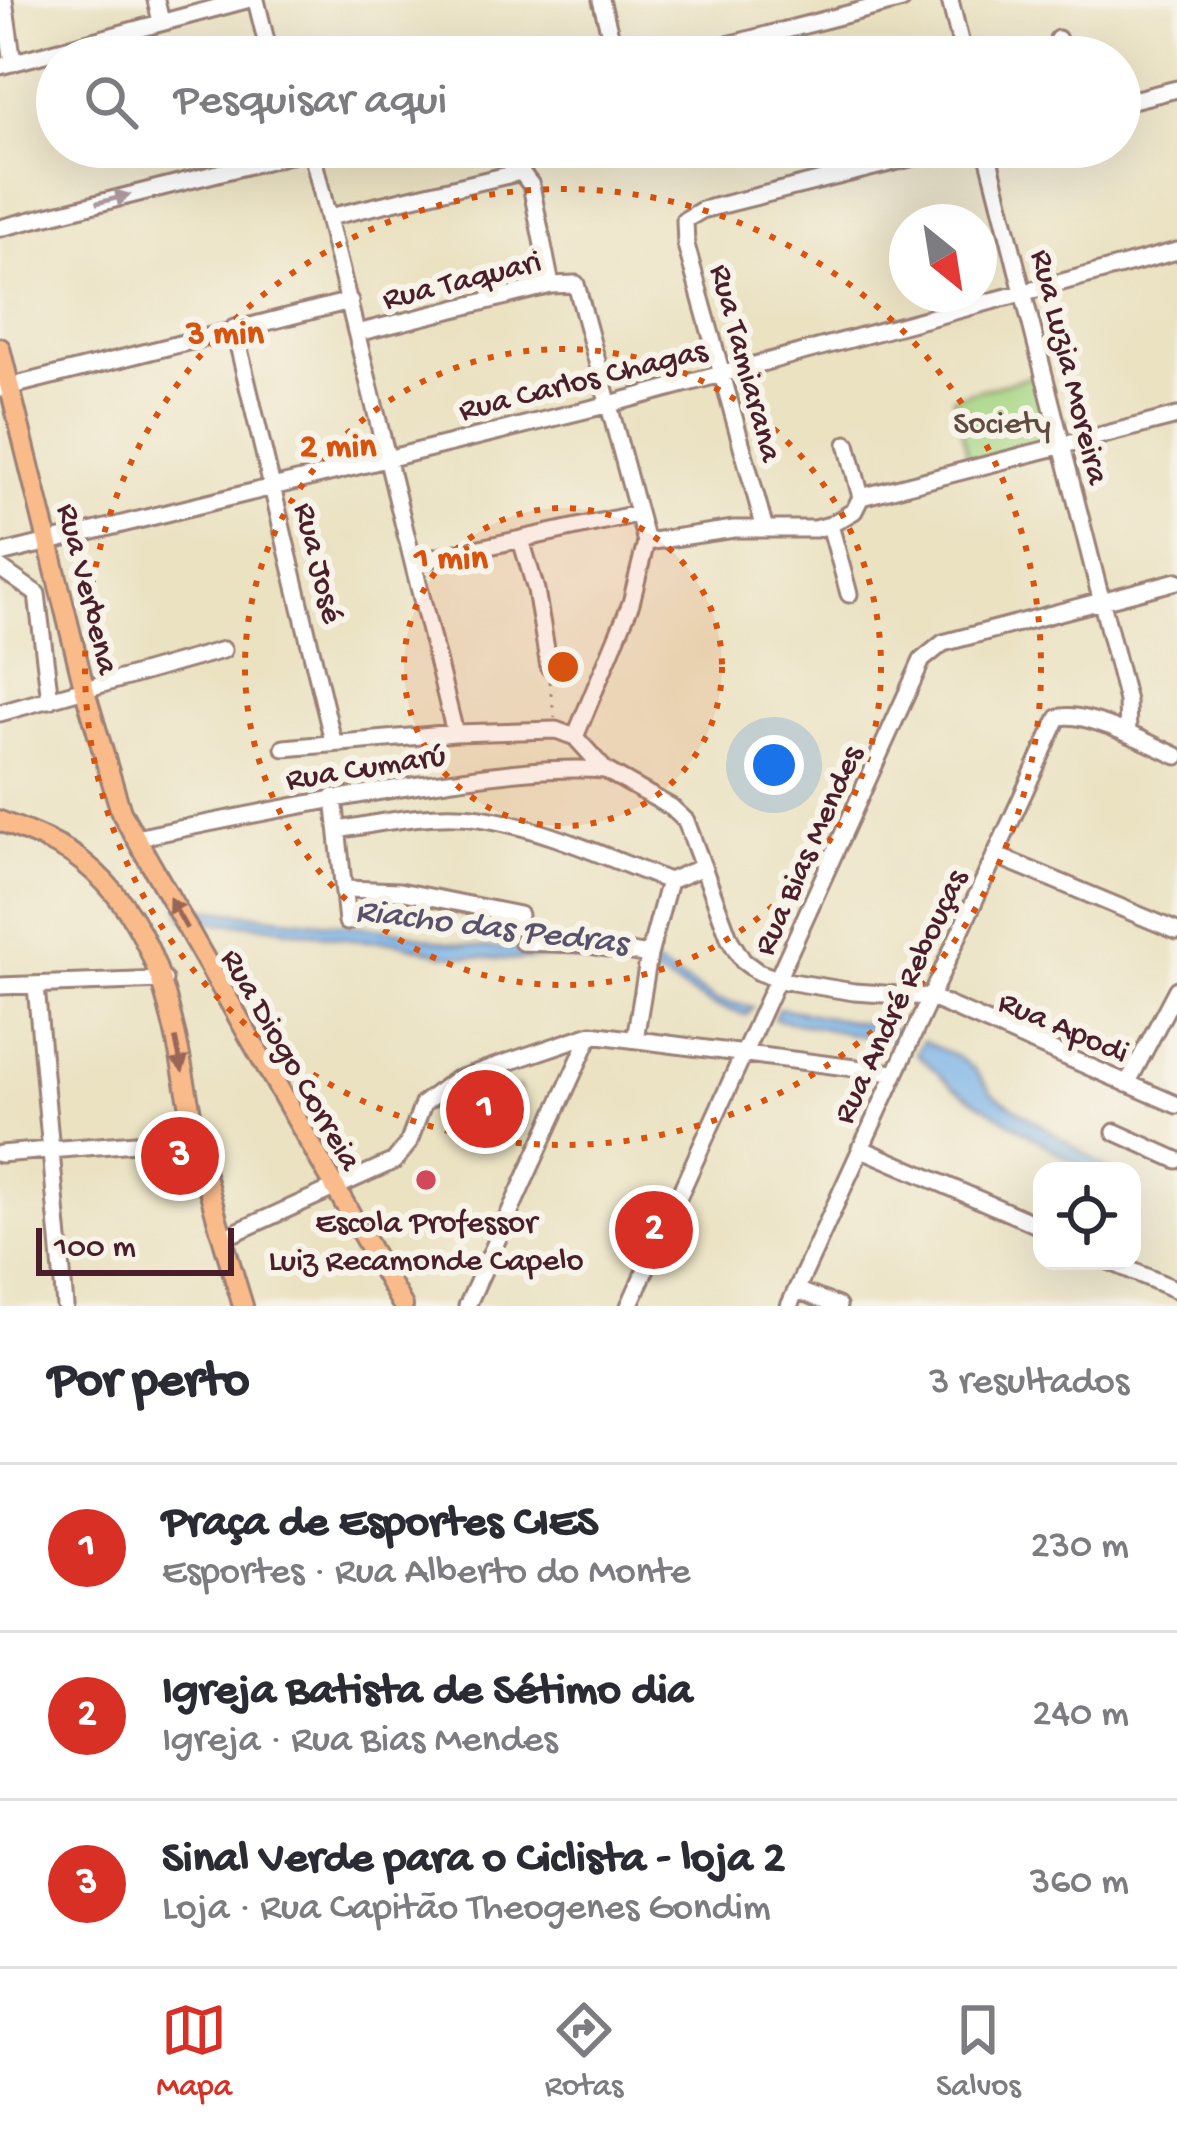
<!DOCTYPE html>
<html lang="pt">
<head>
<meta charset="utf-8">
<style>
	:root { --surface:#fff; --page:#f7f7f7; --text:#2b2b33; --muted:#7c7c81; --line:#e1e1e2; --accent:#d93025 }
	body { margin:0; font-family:"Gochi Hand",sans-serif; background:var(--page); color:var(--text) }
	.controls { position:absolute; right:36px; bottom:36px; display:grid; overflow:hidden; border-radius:24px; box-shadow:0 12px 48px #0002 }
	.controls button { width:108px; height:108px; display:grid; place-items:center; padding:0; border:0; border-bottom:3px solid var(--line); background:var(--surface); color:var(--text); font:60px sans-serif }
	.compass { position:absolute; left:889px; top:204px; width:108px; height:108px; border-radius:50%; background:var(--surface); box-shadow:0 12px 48px #0002; rotate:150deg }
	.scale { position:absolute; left:36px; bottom:30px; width:198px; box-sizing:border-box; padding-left:12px; border:6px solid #4a1f2b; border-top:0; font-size:33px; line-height:42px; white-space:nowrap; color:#4a1f2b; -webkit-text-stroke:9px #f7f3e8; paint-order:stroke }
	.you { position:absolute; left:774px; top:765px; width:42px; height:42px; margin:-30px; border:9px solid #fff; border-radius:50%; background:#1a73e8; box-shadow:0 0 0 18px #1a73e833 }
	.badge { display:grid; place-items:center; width:78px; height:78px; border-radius:50%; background:var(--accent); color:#fff; font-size:39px; font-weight:700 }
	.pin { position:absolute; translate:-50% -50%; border:6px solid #fff; box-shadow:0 3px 12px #0006 }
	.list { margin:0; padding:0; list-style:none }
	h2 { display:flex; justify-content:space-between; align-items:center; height:156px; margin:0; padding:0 48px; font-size:51px }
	h2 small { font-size:39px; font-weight:400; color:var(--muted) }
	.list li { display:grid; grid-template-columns:78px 1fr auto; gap:36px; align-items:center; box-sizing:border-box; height:168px; padding:0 48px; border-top:3px solid var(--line) }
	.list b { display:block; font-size:45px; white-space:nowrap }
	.list p { margin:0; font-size:39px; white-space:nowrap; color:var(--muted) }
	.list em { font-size:39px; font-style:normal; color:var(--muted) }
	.icon { flex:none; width:66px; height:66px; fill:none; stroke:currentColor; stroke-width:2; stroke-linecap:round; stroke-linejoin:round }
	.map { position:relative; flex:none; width:1177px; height:1306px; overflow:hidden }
	.search { position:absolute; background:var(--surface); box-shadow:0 12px 48px #0002; left:36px; right:36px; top:36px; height:132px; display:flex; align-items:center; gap:30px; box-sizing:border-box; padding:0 42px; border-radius:66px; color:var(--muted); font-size:45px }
	.sheet { height:660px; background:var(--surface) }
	nav { display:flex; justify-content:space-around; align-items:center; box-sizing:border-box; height:168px; border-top:3px solid var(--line); background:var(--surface); font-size:33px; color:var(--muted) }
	nav a { display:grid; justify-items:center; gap:6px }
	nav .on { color:var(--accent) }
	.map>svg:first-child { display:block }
	.green { fill:#a6d583; stroke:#787a57; stroke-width:3 }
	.water { fill:#76b1e7; stroke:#606889; stroke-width:3 }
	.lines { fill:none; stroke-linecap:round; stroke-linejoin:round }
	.minor-casing { stroke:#9a8076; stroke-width:21 }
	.major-casing { stroke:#9a8076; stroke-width:24 }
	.path { stroke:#9a8076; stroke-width:3; stroke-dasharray:3 9; stroke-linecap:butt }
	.minor { stroke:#fff; stroke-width:15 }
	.major { stroke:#fabb8b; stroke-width:18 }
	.oneway { fill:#ae9aa0 }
	.oneway2 { fill:#996556 }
	.ring { fill:none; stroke:#d8530f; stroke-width:6; stroke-dasharray:6 12 }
	.poi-dot { fill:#d1495b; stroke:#f7f3e8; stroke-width:4.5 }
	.labels { text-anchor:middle; stroke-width:12; stroke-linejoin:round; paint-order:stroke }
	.street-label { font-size:33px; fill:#4a1f2b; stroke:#f7f3e8 }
	.park-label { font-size:33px; fill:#614c41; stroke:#f7f3e8 }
	.poi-label { font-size:33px; fill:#4a1f2b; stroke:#f7f3e8 }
	.water-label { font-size:36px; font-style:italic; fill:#59526d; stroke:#f7f3e8 }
	.centre { fill:#d8530f; stroke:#f7f3e8; stroke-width:6 }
	.ring-label { font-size:36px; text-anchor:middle; font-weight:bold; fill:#d8530f; stroke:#f7f3e8; stroke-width:12; stroke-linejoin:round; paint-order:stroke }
</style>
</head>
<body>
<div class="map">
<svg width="1177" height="1306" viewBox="0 0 1177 1306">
	<rect width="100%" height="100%" fill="#f7f3e8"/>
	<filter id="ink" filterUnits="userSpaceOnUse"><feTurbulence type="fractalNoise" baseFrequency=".00833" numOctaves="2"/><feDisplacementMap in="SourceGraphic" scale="24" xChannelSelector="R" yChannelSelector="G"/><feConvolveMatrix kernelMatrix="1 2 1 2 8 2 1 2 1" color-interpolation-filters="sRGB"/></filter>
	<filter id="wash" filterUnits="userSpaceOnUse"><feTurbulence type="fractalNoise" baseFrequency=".004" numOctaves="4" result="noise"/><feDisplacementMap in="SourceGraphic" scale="48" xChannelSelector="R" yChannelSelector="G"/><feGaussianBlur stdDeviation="2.7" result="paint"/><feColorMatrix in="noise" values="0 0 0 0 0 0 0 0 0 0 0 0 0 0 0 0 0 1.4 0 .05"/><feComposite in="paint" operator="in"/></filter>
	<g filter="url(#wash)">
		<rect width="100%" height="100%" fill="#ebe2c2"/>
		<path class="green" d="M1033,376l18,67 -81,22 -17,-68z
			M519,1088l1,36 -70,4 -1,-34z"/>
		<path class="water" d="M192,908l210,23c32,11 107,23 140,15l107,15 68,39 36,7 -6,8 -32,-9 -59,-31 -49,-18 -9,4 -47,-4 -35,3 -71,-5 -50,-13 -41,-2 -97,-15 -72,-4 -6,-12z
			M779,1008l119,22 -5,12 -119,-23z
			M923,1041l36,17 14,10 19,25 119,78h-23l-135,-84 -37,-34z"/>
	</g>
	<g filter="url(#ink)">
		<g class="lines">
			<defs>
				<path id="minor" d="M4,0l9,63
					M156,0l5,22
					M256,0l14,57
					M601,0l15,57
					M950,0l14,57
					M1058,39l5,18
					M681,57l221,-57
					M0,66l246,-66
					M1120,103l57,-14
					M986,147l141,554 1,33
					M311,149l144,584
					M329,217l192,-45 10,13 20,100
					M0,228l317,-80
					M234,328l99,413
					M357,333l194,-48 25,-1 70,258 -15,61 -56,134
					M0,389l350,-88
					M847,444l14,53
					M861,497l316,-81
					M830,525l19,69
					M765,529l-79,-284 -1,-25 17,-10 252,-63
					M521,540l15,50 13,77
					M646,542l88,-13h81l15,-4 24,-14 7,-14
					M0,554l610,-150 567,-153
					M415,562l222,-48
					M0,568l37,26 13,106
					M0,713l223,-63
					M284,748l171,-15 101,-3 19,7 30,33 66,37 15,14 44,119 13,21 15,11 22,8 74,12 75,5 248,108
					M334,797l13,125
					M339,830c45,-8 96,-19 141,-12 65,10 127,40 189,63l34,-14
					M136,838c95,-20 189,-39 284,-53 62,-9 122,-19 185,-15
					M995,855l182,76
					M346,889l54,2 119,24
					M522,942l60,2 67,11
					M0,986l164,-6
					M36,986l29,320
					M635,1039l14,-84 20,-74
					M1127,1084l50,-95
					M1115,1132l62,28
					M860,1148l182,79
					M0,1154l197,-16
					M223,1238l171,-77 14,-17 15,-40 32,-24 136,-46 302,39
					M1109,1261l68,29
					M797,1290l41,16
					M467,1306l124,-272
					M629,1306l293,-646 21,-17 234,-62
					M789,1306l269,-588c24,-10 94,27 119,38"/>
				<path id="major" d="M0,348l85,343 36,121 282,494
					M0,821c27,11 60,22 83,41 82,65 91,170 111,266 13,60 31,119 49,178"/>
			</defs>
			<use href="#minor" class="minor-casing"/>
			<use href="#major" class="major-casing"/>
			<path class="path" d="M549,681l6,37"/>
			<use href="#minor" class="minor"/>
			<use href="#major" class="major"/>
		</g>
		<defs><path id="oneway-solid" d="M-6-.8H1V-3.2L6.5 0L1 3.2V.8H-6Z" transform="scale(3)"/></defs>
		<use class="oneway" href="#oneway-solid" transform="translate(113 199) rotate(-14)"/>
		<g class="oneway2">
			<use href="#oneway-solid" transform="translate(178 913) rotate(-119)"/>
			<use href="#oneway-solid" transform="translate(179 1055) rotate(78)"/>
		</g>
	</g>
	<circle cx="563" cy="667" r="159" fill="#d8530f" fill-opacity=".12"/>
	<g class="ring">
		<circle cx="563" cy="667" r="159"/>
		<circle cx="563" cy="667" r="318"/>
		<circle cx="563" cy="667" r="478"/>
	</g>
	<circle class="poi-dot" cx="426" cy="1180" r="12"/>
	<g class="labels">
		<g class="street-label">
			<text transform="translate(461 277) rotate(-14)" y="12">Rua Taquari</text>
			<text transform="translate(749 362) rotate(75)" y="12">Rua Tamiarana</text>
			<text transform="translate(1073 366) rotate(76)" y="12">Rua Luzia Moreira</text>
			<text transform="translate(582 377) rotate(-14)" y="12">Rua Carlos Chagas</text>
			<text transform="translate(322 562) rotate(76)" y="12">Rua José</text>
			<text transform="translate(91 588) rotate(76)" y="12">Rua Verbena</text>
			<text transform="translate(365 764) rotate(-9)" y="12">Rua Cumarú</text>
			<text transform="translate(805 849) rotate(-66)" y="12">Rua Bias Mendes</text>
			<text transform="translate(897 995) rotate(-65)" y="12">Rua André Rebouças</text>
			<text transform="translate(1065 1024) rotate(23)" y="12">Rua Apodi</text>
			<text transform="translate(294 1058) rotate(60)" y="12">Rua Diogo Correia</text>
		</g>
		<g class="park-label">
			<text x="1002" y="432">Society</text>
		</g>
		<g class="poi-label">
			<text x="426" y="1231">Escola Professor<tspan x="426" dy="38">Luiz Recamonde Capelo</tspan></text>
		</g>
		<g class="water-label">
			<text transform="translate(492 923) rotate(7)" y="13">Riacho das Pedras</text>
		</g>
	</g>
	<circle cx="563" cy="667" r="18" class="centre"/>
	<g class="ring-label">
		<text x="225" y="342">3 min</text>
		<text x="338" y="455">2 min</text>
		<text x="451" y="567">1 min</text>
	</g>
</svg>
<div class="controls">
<button><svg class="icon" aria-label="locate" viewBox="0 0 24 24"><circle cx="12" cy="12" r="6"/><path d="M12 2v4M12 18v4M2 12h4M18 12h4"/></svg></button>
</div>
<svg class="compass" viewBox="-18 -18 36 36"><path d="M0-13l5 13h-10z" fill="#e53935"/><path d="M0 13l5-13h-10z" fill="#7c7c81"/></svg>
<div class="scale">100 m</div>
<div class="you"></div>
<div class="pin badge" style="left:485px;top:1109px">1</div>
<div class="pin badge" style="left:654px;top:1230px">2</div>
<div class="pin badge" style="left:180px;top:1156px">3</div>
<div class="search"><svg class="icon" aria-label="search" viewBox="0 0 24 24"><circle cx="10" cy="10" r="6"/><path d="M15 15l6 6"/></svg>Pesquisar aqui</div>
</div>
<section class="sheet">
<h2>Por perto<small>3 resultados</small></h2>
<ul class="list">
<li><span class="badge">1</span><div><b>Praça de Esportes CIES</b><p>Esportes · Rua Alberto do Monte</p></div><em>230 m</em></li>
<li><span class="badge">2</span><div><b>Igreja Batista de Sétimo dia</b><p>Igreja · Rua Bias Mendes</p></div><em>240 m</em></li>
<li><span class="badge">3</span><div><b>Sinal Verde para o Ciclista - loja 2</b><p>Loja · Rua Capitão Theogenes Gondim</p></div><em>360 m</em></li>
</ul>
</section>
<nav>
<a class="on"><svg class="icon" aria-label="map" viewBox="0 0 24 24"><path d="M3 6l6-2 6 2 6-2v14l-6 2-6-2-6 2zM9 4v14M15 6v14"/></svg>Mapa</a>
<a><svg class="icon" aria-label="directions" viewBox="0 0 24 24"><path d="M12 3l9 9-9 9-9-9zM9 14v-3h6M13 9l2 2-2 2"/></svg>Rotas</a>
<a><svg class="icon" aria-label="saved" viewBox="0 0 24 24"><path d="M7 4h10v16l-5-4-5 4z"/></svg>Salvos</a>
</nav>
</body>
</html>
